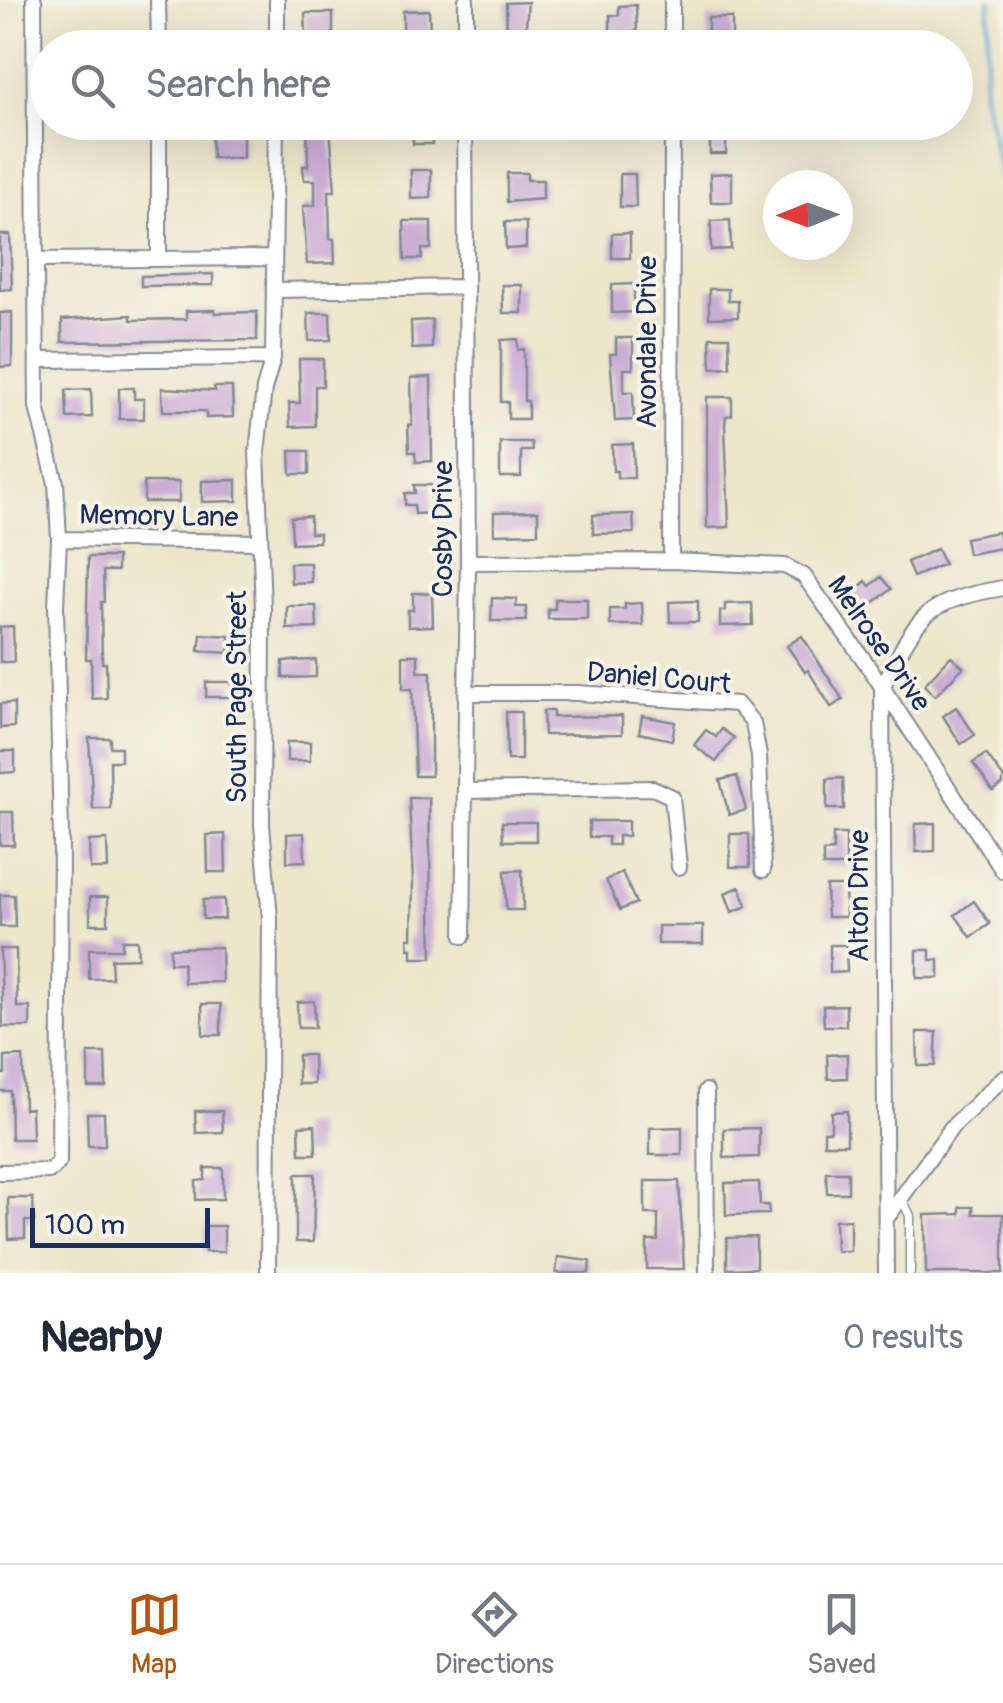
<!DOCTYPE html>
<html lang="en">
<head>
<meta charset="utf-8">
<style>
	:root { --surface:#fff; --page:#f6f6f7; --text:#1f2937; --muted:#747a83; --line:#e0e1e3; --accent:#b45309 }
	body { margin:0; font-family:Pangolin,sans-serif; background:var(--page); color:var(--text) }
	.compass { position:absolute; left:763px; top:170px; width:90px; height:90px; border-radius:50%; background:var(--surface); box-shadow:0 10px 40px #0002; rotate:269deg }
	.scale { position:absolute; left:30px; bottom:25px; width:180px; box-sizing:border-box; padding-left:10px; border:5px solid #1b2f5e; border-top:0; font-size:28px; line-height:35px; white-space:nowrap; color:#1b2f5e; -webkit-text-stroke:8px #f7f3e8; paint-order:stroke }
	.list { margin:0; padding:0; list-style:none }
	h2 { display:flex; justify-content:space-between; align-items:center; height:130px; margin:0; padding:0 40px; font-size:42px }
	h2 small { font-size:32px; font-weight:400; color:var(--muted) }
	.icon { flex:none; width:55px; height:55px; fill:none; stroke:currentColor; stroke-width:2; stroke-linecap:round; stroke-linejoin:round }
	.map { position:relative; flex:none; width:1003px; height:1273px; overflow:hidden }
	.search { position:absolute; background:var(--surface); box-shadow:0 10px 40px #0002; left:30px; right:30px; top:30px; height:110px; display:flex; align-items:center; gap:25px; box-sizing:border-box; padding:0 35px; border-radius:55px; color:var(--muted); font-size:38px }
	.sheet { height:290px; background:var(--surface) }
	nav { display:flex; justify-content:space-around; align-items:center; box-sizing:border-box; height:140px; border-top:2px solid var(--line); background:var(--surface); font-size:28px; color:var(--muted) }
	nav a { display:grid; justify-items:center; gap:5px }
	nav .on { color:var(--accent) }
	.map>svg:first-child { display:block }
	.lines { fill:none; stroke-linecap:round; stroke-linejoin:round }
	.stream { stroke:#6da9de; stroke-width:4 }
	.building { fill:#cbaed6 }
	.service-casing { stroke:#848a94; stroke-width:11 }
	.minor-casing { stroke:#848a94; stroke-width:18 }
	.service { stroke:#fff; stroke-width:8 }
	.minor { stroke:#fff; stroke-width:14 }
	.labels { text-anchor:middle; stroke-width:8; stroke-linejoin:round; paint-order:stroke }
	.street-label { font-size:28px; fill:#1b2f5e; stroke:#f7f3e8 }
</style>
</head>
<body>
<div class="map">
<svg width="1003" height="1273" viewBox="0 0 1003 1273">
	<rect width="100%" height="100%" fill="#f7f3e8"/>
	<filter id="ink" filterUnits="userSpaceOnUse"><feTurbulence type="fractalNoise" baseFrequency=".01" numOctaves="2"/><feDisplacementMap in="SourceGraphic" scale="20" xChannelSelector="R" yChannelSelector="G"/><feConvolveMatrix kernelMatrix="1 2 1 2 8 2 1 2 1" color-interpolation-filters="sRGB"/></filter>
	<filter id="wash" filterUnits="userSpaceOnUse"><feTurbulence type="fractalNoise" baseFrequency=".0048" numOctaves="4" result="noise"/><feDisplacementMap in="SourceGraphic" scale="40" xChannelSelector="R" yChannelSelector="G"/><feGaussianBlur stdDeviation="2.25" result="paint"/><feColorMatrix in="noise" values="0 0 0 0 0 0 0 0 0 0 0 0 0 0 0 0 0 1.4 0 .05"/><feComposite in="paint" operator="in"/></filter>
	<g filter="url(#wash)">
		<rect width="100%" height="100%" fill="#ece6ca"/>
		<g class="lines">
			<path class="stream" d="M990,0l-7,95 20,87"/>
		</g>
		<g id="blocks">
			<path class="building" d="M528,2l-3,35h-18l-1,-34z
				M636,5l1,27h-27v-17h9v-9z
				M429,10l1,22h-27v-21z
				M305,13h28v22l-27,1z
				M708,18h24v25h-24z
				M412,122h19l1,22h-19z
				M710,122h16v32h-16z
				M307,128h23l5,63h-6l1,48h4l1,24 -28,1 -4,-58 12,-1v-25h-11l-1,-14h5z
				M243,131v27h-31l-1,-26z
				M411,170h20v28l-20,1z
				M507,173h20v7h16v19l-36,3z
				M732,173v29h-21l-1,-28z
				M620,174h15l1,33h-16z
				M730,220l1,29 -20,1v-29z
				M404,221h27v28h-9v10h-17z
				M505,222h21v26l-20,1z
				M630,233v25h-18v-24z
				M0,235h10l2,54 -12,1z
				M213,274v11l-72,1v-10z
				M634,284v28l-22,1v-28z
				M502,285h20v28h-19z
				M709,289h19v12h10v16l-29,1z
				M215,310v3l42,-1v28l-195,2v-22l69,-5v5l55,-1v-8z
				M12,312v54l-12,1v-54z
				M308,313h22l1,27 -22,1z
				M432,320v28l-20,1 -1,-28z
				M710,337h19l1,30 -19,1z
				M616,338h17v31h-9v23h9l1,28 -19,1 -5,-67h6z
				M518,339v11l6,-1v52h4v18h-20v-17h-7v-62z
				M299,359h24v27h-8v40l-25,1 -1,-24h11z
				M431,377l1,84 -16,1 -1,-10h-6l-1,-27h4l-1,-47z
				M214,387h18l1,30 -27,1v-7h-43l-1,-23 53,3z
				M119,388h15v11h10v20h-25z
				M91,389l1,28 -25,1 -1,-28z
				M707,397h25v18l-6,1 -1,8 4,103 -22,1z
				M500,442h31l1,9h-11v26h-21z
				M633,444l1,34h-17v-7h-4l-1,-26z
				M290,451h19v23h-18z
				M237,480v21l-35,1v-21z
				M144,482h35v20h-35z
				M414,485h17l1,28 -17,1 -1,-9h-9v-12h10z
				M538,511v22l-44,1v-22z
				M633,514l1,19 -41,1v-19z
				M310,516v17h9v9l-27,1 -1,-26z
				M998,532l3,16 -33,6 -3,-16z
				M937,549l7,15 -31,13 -6,-15z
				M88,557h29v14h-14l1,31h-3l1,61h4l1,35 -15,1 -1,-40h-5z
				M290,563h20l1,19 -20,1z
				M881,577l10,12 -27,21 -13,-16 15,-13 4,5z
				M413,593h19l1,33 -25,1v-17h5z
				M492,598l25,1 -1,8h10v14h-35z
				M555,599h32v20h-39v-10h7z
				M698,601v21h-28l-1,-20z
				M642,603l1,22h-33v-16h15v-5z
				M752,603l1,22 -33,1v-15h5v-7z
				M287,606h29l1,22 -30,1z
				M13,626l1,36h-14v-35z
				M201,634l29,2 -1,17 -30,-2z
				M802,636l41,64 -12,7 -23,-37 -3,2 -18,-26z
				M403,655h15v17h13v104h-16l-3,-87h-9z
				M951,656l12,11 -28,29 -11,-11z
				M316,660v17l-33,1v-17z
				M206,682h26v15h-26z
				M14,703v24l-14,1v-24z
				M956,707l19,28 -14,9 -18,-28z
				M543,711h10v6l69,-1v18l-78,1z
				M506,712h15v48h-14z
				M642,716l33,6 -3,18 -33,-7z
				M722,729l12,9 -18,24 -22,-17 12,-15 10,7z
				M89,738h21v9h11v14h-11l1,48h-18z
				M287,742h23v19h-23z
				M0,751h15v21l-15,1z
				M986,754l17,23v7l-10,7 -20,-28z
				M737,776l9,34 -17,5 -9,-35z
				M843,778l1,31h-17v-30z
				M409,798h20l3,160h-20v-9h-3l-1,-11h4l1,-56z
				M0,812h13l1,33h-14z
				M589,821h39v15h-10v9h-10v-8h-19z
				M502,822h34v19h-33z
				M935,823v28l-19,1 -1,-28z
				M304,833l1,28 -18,1v-28z
				M225,834l1,38h-18l-1,-37z
				M730,834h19l1,33h-20z
				M833,834h13v32h-23v-14l10,-1z
				M107,840l1,29h-18l-1,-28z
				M522,870l1,40h-17l-1,-39z
				M622,872l14,31 -16,7 -14,-30z
				M826,886h19l1,31h-19z
				M740,887l7,19 -15,6 -7,-19z
				M0,895h14l1,32h-15z
				M90,897h18v27h-18z
				M224,899l1,20h-22v-19z
				M974,901l16,23 -19,13 -16,-22z
				M658,926h45v18h-45z
				M122,940h15l1,18 -27,1 1,19 -23,1v-30h33z
				M830,945h16l1,27 -17,1z
				M221,947l1,35 -38,1 -1,-20h-13v-15z
				M0,949h16l1,58h13v20h-27z
				M917,950h13v10h9v18h-22z
				M314,1001l1,27h-17l-1,-26z
				M202,1004h19v31h-18z
				M846,1005v21h-22l-1,-20z
				M917,1032h20l-2,34h-17z
				M88,1053h17l1,34h-18z
				M847,1054v24l-19,1 -1,-24z
				M298,1055h15l1,29h-16z
				M23,1056l1,53 7,-1 1,31h-21l-1,-48h-10v-17h5v-17z
				M195,1111h27l1,21 -27,1z
				M847,1111v33h-23v-13h7v-19z
				M87,1113h17l1,33h-17z
				M315,1125l1,29h-16l-1,-28z
				M682,1127v28h-32v-27z
				M759,1128v29l-35,1v-29z
				M205,1168h18v31l-27,1v-19l9,-1z
				M826,1172h22v21h-21z
				M296,1174h19l-2,68h-17z
				M645,1181h34l5,88h-37v-28h11v-27h-13z
				M759,1182l1,23h8l1,9 -43,1 -1,-32z
				M8,1198h25l1,23h-9v17l-16,1z
				M960,1207h13v7h30v59h-77l-1,-58 35,-1z
				M850,1219v32h-14l-1,-31z
				M205,1226h19v26h-19z
				M756,1237v31l-29,1v-31z
				M558,1257l32,4 -1,12h-33z"/>
		</g>
	</g>
	<g filter="url(#ink)">
		<use href="#blocks" fill-opacity="0" stroke="#848a94" stroke-width="2.5"/>
		<g class="lines">
			<defs>
				<path id="service" d="M901,1196l9,20v57"/>
				<path id="minor" d="M158,0l1,48
					M277,48v-48
					M466,48v-48
					M672,48v-48
					M159,122v137
					M36,260l238,-2
					M274,290l191,-3
					M37,360l236,-2
					M59,539l199,3
					M671,561l1,-439
					M468,562l203,-1 114,5 19,10 65,91 134,204
					M466,693h112l159,11 16,19 6,33 4,114
					M465,791l188,-3 19,9 7,70
					M463,936l5,-374 -3,-440
					M706,1091l1,182
					M0,1172l50,-1 9,-9 2,-322 -5,-234 3,-67 -3,-56 -19,-76 -3,-407
					M886,1219l66,-92 51,-49
					M268,1273l2,-354 -8,-94 1,-216 -6,-157 7,-63 9,-31 3,-236
					M886,1273l-4,-585c36,-72 39,-86 121,-100"/>
			</defs>
			<use href="#service" class="service-casing"/>
			<use href="#minor" class="minor-casing"/>
			<use href="#service" class="service"/>
			<use href="#minor" class="minor"/>
		</g>
	</g>
	<g class="labels">
		<g class="street-label">
			<text transform="translate(646 342) rotate(-90)" y="10">Avondale Drive</text>
			<text transform="translate(159 515) rotate(1)" y="10">Memory Lane</text>
			<text transform="translate(442 529) rotate(-90)" y="10">Cosby Drive</text>
			<text transform="translate(880 643) rotate(55)" y="10">Melrose Drive</text>
			<text transform="translate(659 677) rotate(5)" y="10">Daniel Court</text>
			<text transform="translate(236 697) rotate(-90)" y="10">South Page Street</text>
			<text transform="translate(858 896) rotate(-90)" y="10">Alton Drive</text>
		</g>
	</g>
</svg>
<svg class="compass" viewBox="-18 -18 36 36"><path d="M0-13l5 13h-10z" fill="#e53935"/><path d="M0 13l5-13h-10z" fill="#747a83"/></svg>
<div class="scale">100 m</div>
<div class="search"><svg class="icon" aria-label="search" viewBox="0 0 24 24"><circle cx="10" cy="10" r="6"/><path d="M15 15l6 6"/></svg>Search here</div>
</div>
<section class="sheet">
<h2>Nearby<small>0 results</small></h2>
<ul class="list">
</ul>
</section>
<nav>
<a class="on"><svg class="icon" aria-label="map" viewBox="0 0 24 24"><path d="M3 6l6-2 6 2 6-2v14l-6 2-6-2-6 2zM9 4v14M15 6v14"/></svg>Map</a>
<a><svg class="icon" aria-label="directions" viewBox="0 0 24 24"><path d="M12 3l9 9-9 9-9-9zM9 14v-3h6M13 9l2 2-2 2"/></svg>Directions</a>
<a><svg class="icon" aria-label="saved" viewBox="0 0 24 24"><path d="M7 4h10v16l-5-4-5 4z"/></svg>Saved</a>
</nav>
</body>
</html>
